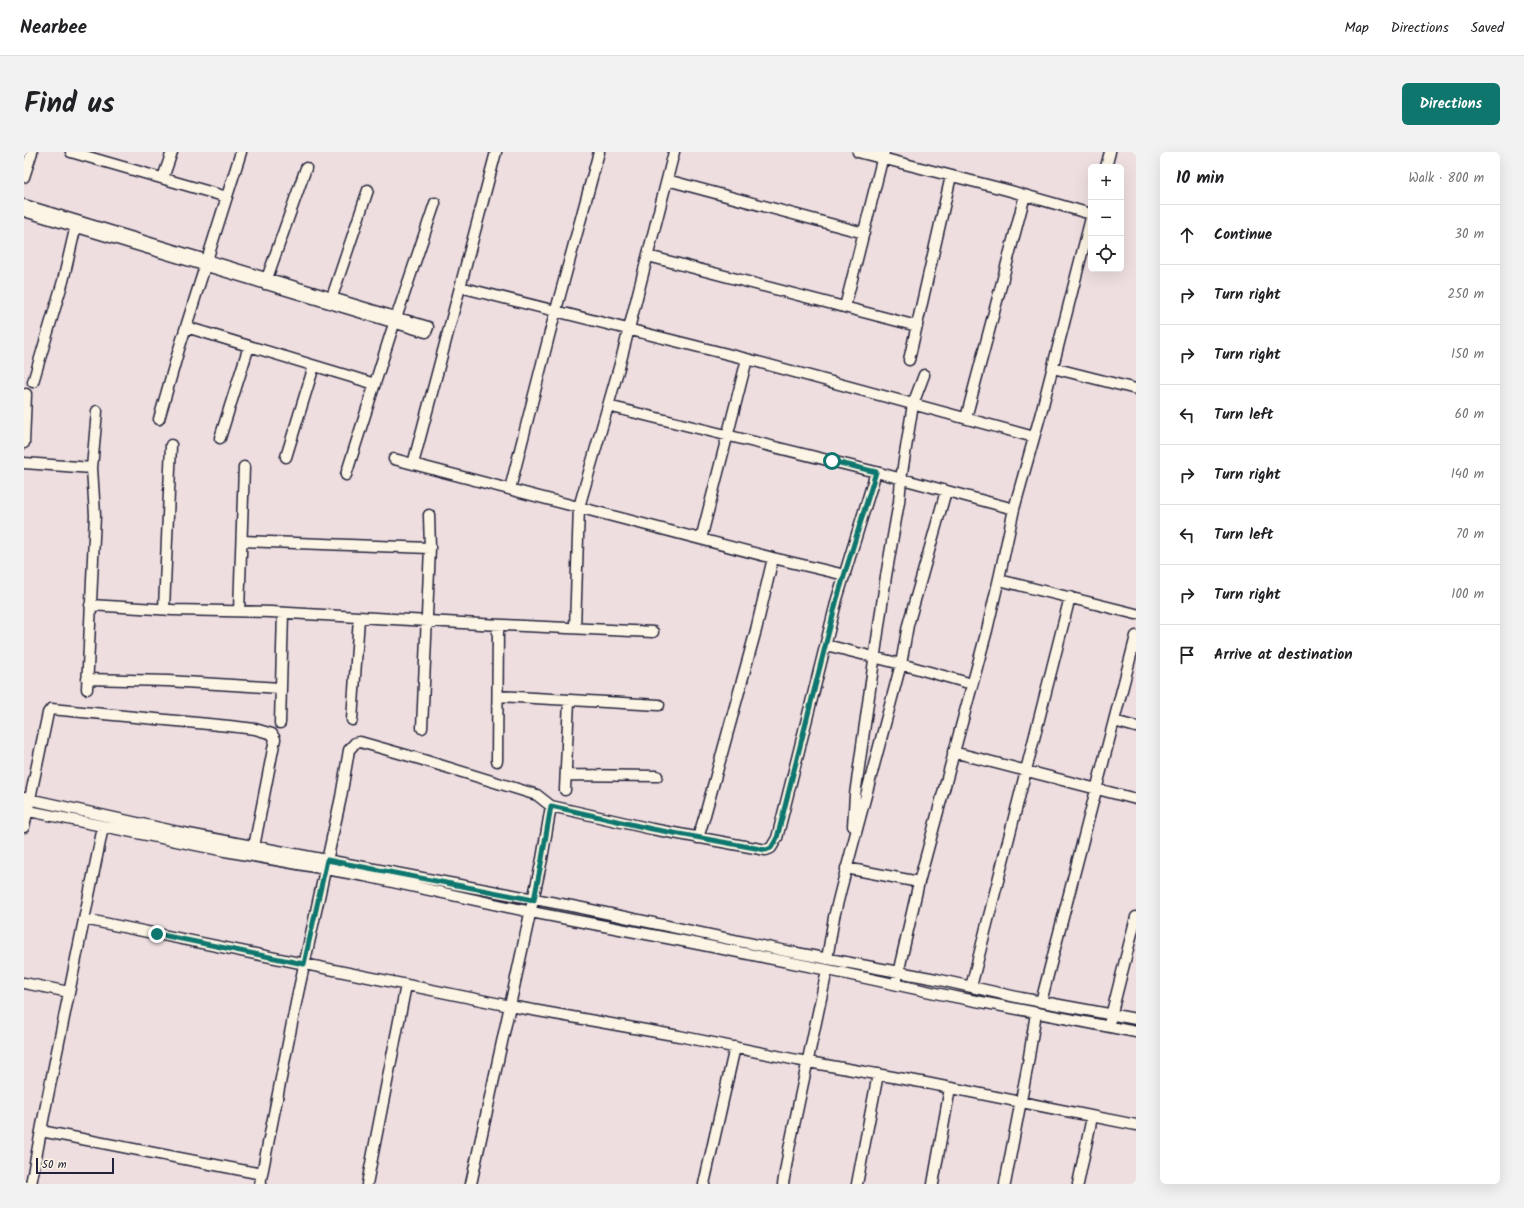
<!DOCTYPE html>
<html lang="en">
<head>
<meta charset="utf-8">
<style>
	:root { --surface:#fff; --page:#f2f2f2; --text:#202124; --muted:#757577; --line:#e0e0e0; --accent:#0f766e }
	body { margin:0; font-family:Kalam,sans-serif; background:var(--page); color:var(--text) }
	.controls { position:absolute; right:12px; top:12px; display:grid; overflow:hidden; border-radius:6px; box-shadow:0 4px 16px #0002 }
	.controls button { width:36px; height:36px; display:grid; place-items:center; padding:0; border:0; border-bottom:1px solid var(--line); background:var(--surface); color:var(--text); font:20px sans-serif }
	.scale { position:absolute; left:12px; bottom:10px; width:78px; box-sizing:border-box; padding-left:4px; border:2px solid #22223b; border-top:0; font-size:11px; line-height:14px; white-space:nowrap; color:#22223b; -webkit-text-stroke:3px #fcf5e5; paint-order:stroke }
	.stop { position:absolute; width:12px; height:12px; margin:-9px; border:3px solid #0f766e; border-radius:50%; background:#fff }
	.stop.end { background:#0f766e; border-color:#fff; box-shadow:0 1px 4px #0008 }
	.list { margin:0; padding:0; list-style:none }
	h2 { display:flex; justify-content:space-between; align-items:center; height:52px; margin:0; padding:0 16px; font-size:17px }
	h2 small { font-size:13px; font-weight:400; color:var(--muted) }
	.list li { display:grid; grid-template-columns:26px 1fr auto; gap:12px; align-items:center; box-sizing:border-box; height:60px; padding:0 16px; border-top:1px solid var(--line) }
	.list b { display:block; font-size:15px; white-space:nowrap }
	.list em { font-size:13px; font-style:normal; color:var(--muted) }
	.icon { flex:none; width:22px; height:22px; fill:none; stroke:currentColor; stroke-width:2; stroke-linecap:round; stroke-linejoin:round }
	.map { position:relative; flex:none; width:1112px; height:1032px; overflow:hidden; border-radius:6px }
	header { display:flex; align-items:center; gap:24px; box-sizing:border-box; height:56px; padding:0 20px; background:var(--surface); border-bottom:1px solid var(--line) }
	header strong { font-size:19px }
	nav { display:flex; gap:22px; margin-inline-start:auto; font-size:14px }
	.intro { display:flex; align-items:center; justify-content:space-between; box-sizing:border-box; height:96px; padding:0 24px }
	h1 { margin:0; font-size:28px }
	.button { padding:10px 18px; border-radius:6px; background:var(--accent); color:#fff; font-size:14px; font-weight:700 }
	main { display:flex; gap:24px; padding:0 24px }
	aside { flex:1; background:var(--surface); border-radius:6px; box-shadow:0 4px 16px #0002 }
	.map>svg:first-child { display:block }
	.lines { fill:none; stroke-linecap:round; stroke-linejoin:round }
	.minor-casing { stroke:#22223b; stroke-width:13 }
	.minor { stroke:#fcf5e5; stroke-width:10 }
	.route { stroke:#0f766e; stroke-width:5 }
</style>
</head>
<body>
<header>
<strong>Nearbee</strong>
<nav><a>Map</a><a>Directions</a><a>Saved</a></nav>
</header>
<div class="intro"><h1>Find us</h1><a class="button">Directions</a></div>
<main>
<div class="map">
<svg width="1112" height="1032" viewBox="0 0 1112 1032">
	<rect width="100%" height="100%" fill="#eedee0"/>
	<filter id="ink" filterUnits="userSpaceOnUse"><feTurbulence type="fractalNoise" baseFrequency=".025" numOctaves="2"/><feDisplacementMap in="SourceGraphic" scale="8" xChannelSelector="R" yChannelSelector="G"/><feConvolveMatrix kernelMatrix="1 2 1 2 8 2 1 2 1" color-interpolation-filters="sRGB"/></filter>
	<g filter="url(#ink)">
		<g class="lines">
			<defs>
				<path id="minor" d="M47,0l156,45
					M834,0l149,38 84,24
					M1082,15l4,-15
					M0,25l8,-25
					M139,26l9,-26
					M643,28l197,53
					M0,59l402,121 2,-5 -404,-122
					M624,104l269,70
					M241,132l41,-116
					M436,135l287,72 287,78
					M306,151l38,-113
					M821,155l39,-155
					M162,175l189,57
					M885,208l42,-184
					M1029,216l83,21
					M9,230l30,-101 14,-60
					M584,254l268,66 138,37
					M942,266l59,-223
					M135,267l20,-70 62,-197
					M196,286l29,-92
					M0,291l2,-49
					M262,305l28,-91
					M370,307l379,99 72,17
					M0,311l68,5
					M389,312l83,-312
					M322,323l44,-139 45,-133
					M486,337l40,-157 49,-180
					M677,387l46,-180
					M218,389l188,7
					M975,428l137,34
					M66,453l83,5 98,2 209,12 173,8
					M140,457l7,-164
					M215,459l5,-144
					M551,476l4,-121 41,-143 54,-212
					M802,493l75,19 71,20
					M63,527l81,2 112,7
					M63,537l8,-174 -3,-47 5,-57
					M474,544l161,9
					M328,568l7,-102
					M1090,569l22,6
					M256,571l3,-110
					M398,576l8,-180 -1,-33
					M929,600l183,47
					M473,609l1,-136
					M542,623l91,1
					M541,638l4,-90
					M0,646l154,34 399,75 209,44 150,28 85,19 115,21
					M0,658l201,41 140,25 166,36 157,30 145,29 107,23 196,38
					M829,674l2,-31 31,-219 13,-74 2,-23 12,-75 11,-29
					M0,675l24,-114 3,-4 178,17 26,3 17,5 3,5 -22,113
					M674,686l7,-23 51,-185 17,-72
					M822,716l73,14
					M60,767l426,87 169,30 118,24 124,22 215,43
					M803,807l7,-42 7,-28 60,-225 7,-39 38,-134
					M873,826l22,-96 68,-252 13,-56 14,-65 28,-100 49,-191
					M0,831l45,9
					M947,835l99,-390
					M1017,850l95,-366
					M1086,868l26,-103
					M17,979l221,43
					M7,1032l13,-69 59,-288
					M236,1032l38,-191 43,-196 8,-47 6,-7 5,-1 60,17 117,36 14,11 101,23 114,21 5,-2 6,-10 60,-239 39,-127
					M343,1032l39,-199
					M447,1032l71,-325 9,-53
					M680,1032l31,-137
					M759,1032l6,-35 38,-179
					M833,1032l21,-110
					M909,1032l17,-96
					M981,1032l22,-115 9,-56
					M1054,1032l14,-67"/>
			</defs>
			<use href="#minor" class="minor-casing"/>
			<use href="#minor" class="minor"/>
		</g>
	</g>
	<g class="lines" filter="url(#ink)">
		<path class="route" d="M133,782l147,30 23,-104 207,40 8,-41 9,-53 101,23 114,21 5,-2 6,-10 60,-239 39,-127 -44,-11"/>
	</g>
</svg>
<div class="controls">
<button>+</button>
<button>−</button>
<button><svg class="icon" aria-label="locate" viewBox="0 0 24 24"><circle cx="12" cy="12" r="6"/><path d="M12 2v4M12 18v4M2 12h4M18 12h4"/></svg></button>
</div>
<div class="scale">50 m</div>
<div class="stop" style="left:808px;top:309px"></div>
<div class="stop end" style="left:133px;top:782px"></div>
</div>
<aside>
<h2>10 min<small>Walk · 800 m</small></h2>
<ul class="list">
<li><svg class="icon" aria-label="ahead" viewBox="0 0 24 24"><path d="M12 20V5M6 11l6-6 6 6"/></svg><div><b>Continue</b></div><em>30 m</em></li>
<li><svg class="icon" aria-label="right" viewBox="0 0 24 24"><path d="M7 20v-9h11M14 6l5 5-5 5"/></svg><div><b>Turn right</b></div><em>250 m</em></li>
<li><svg class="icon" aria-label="right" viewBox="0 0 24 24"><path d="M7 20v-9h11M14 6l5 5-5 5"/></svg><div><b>Turn right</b></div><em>150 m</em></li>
<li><svg class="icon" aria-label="left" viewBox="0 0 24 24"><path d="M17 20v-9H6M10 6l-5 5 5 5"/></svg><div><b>Turn left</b></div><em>60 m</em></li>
<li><svg class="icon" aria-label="right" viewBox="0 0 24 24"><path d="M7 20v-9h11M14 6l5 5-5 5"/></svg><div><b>Turn right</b></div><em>140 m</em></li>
<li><svg class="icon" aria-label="left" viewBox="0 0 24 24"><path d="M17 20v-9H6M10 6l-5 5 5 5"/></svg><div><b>Turn left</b></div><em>70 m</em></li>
<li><svg class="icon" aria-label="right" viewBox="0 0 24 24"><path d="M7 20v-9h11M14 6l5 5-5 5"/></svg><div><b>Turn right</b></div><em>100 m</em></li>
<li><svg class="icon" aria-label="arrive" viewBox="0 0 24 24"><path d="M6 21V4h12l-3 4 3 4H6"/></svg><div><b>Arrive at destination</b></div></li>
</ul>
</aside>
</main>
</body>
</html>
